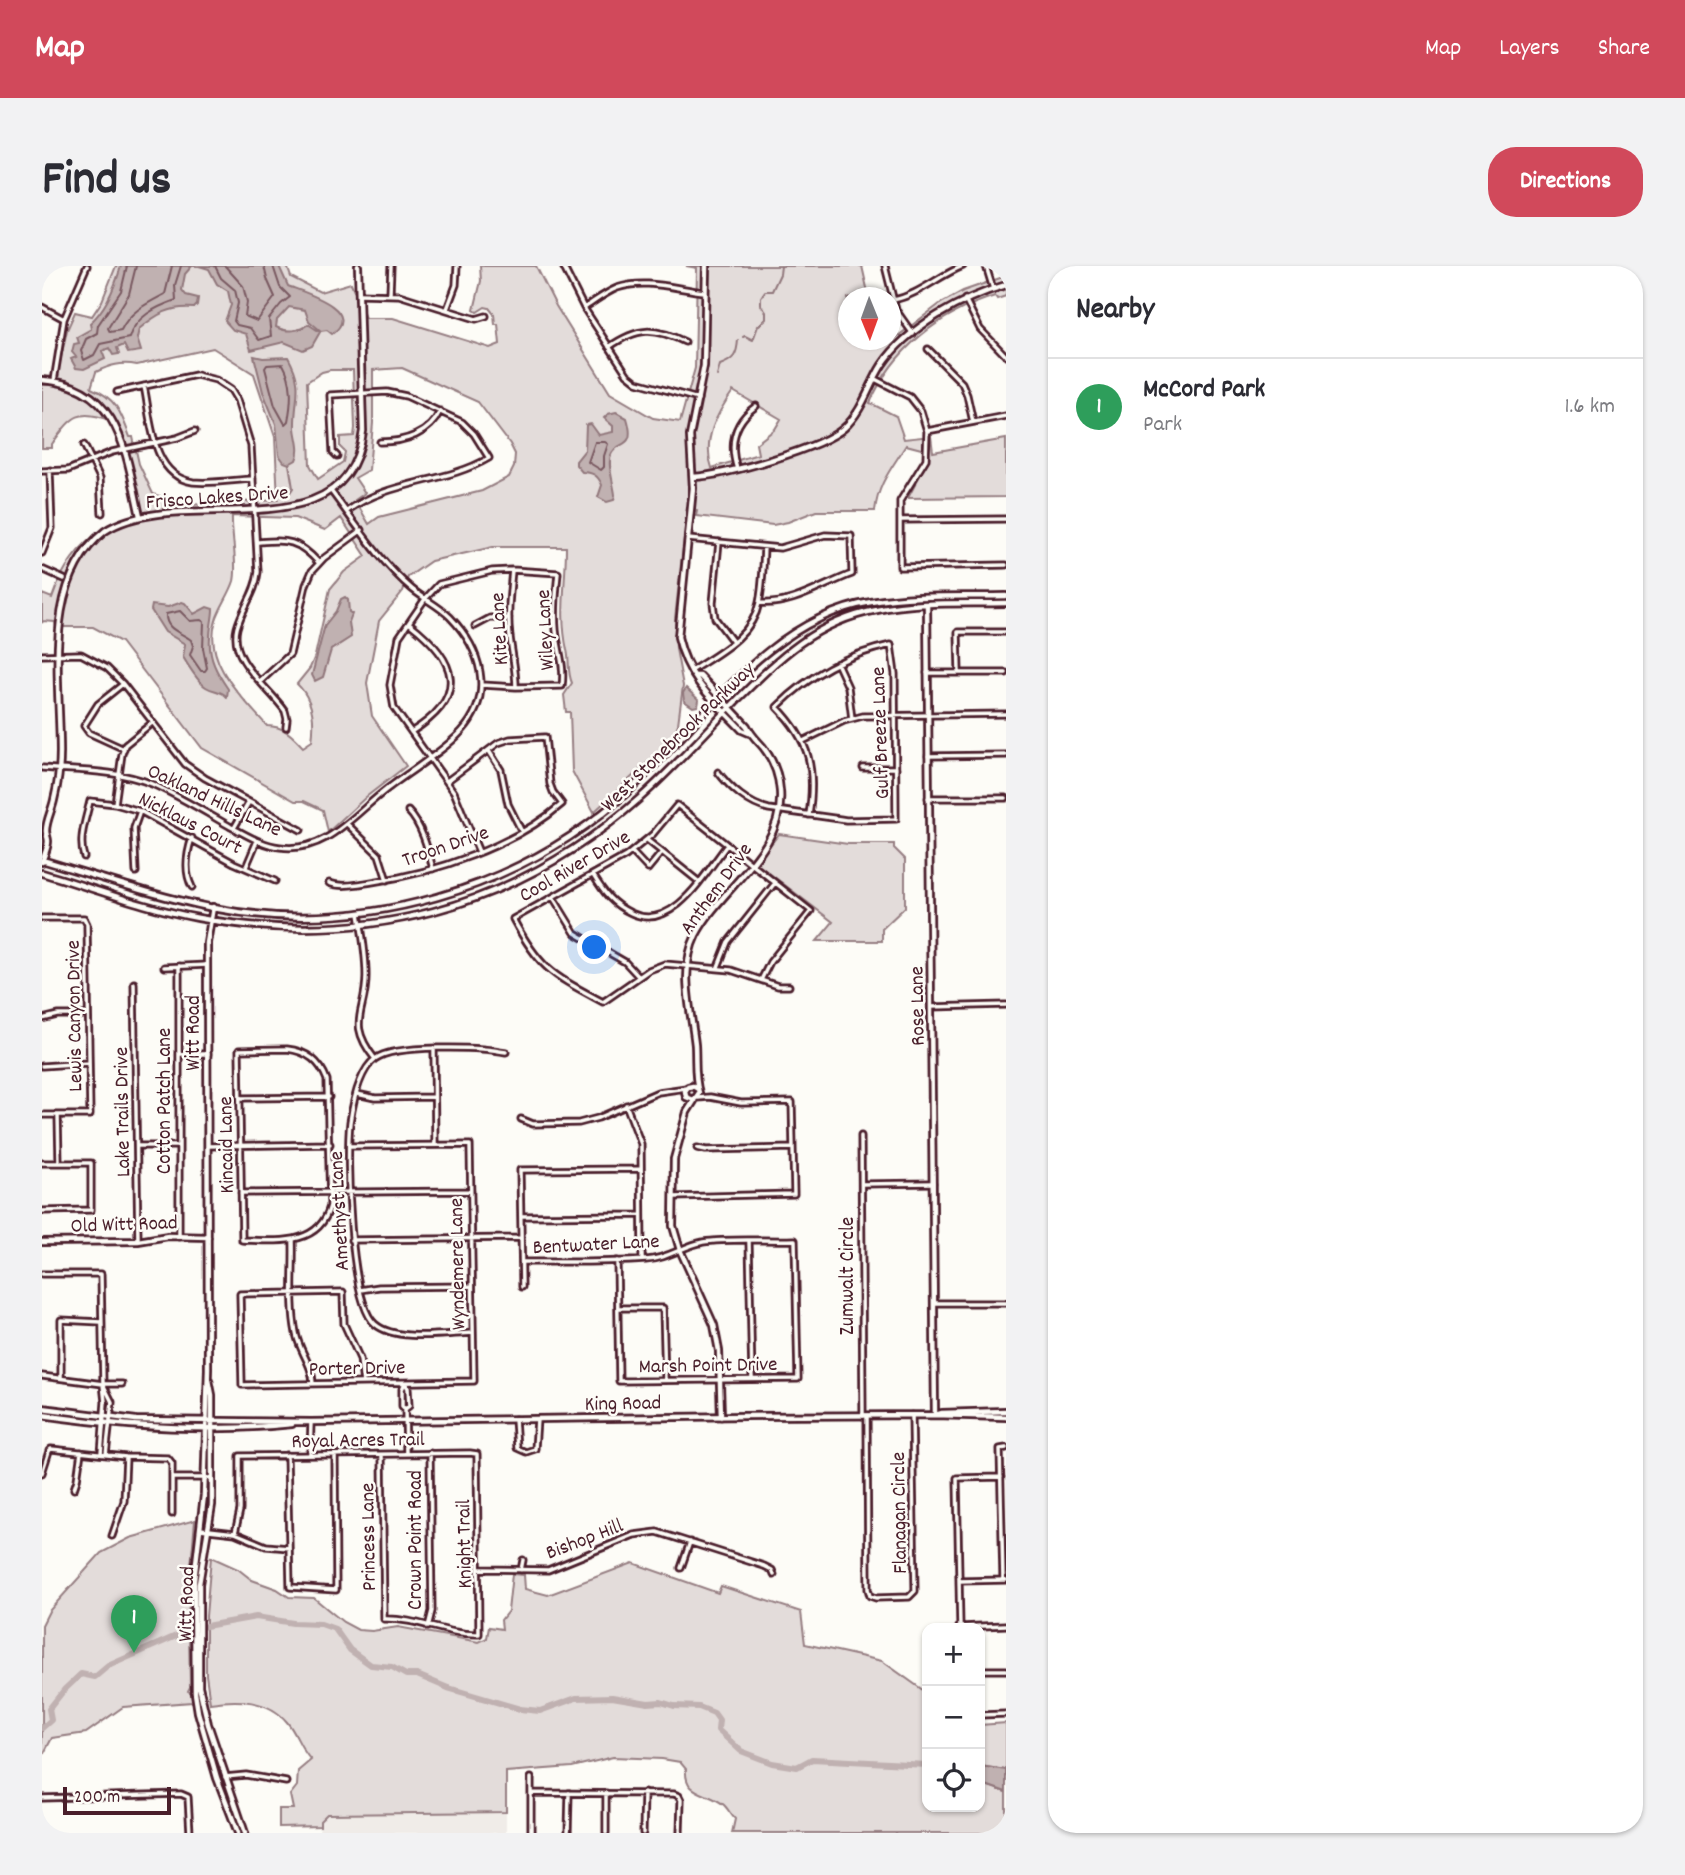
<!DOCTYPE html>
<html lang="en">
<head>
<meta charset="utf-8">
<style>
	:root { --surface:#fff; --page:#f2f2f3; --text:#2b2b33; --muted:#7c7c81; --line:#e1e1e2; --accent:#d1495b }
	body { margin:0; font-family:Dekko,sans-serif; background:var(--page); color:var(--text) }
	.controls { position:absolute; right:21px; bottom:21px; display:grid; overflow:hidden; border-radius:14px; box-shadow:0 2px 5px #0004 }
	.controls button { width:63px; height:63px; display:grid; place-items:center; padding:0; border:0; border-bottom:2px solid var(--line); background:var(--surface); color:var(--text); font:35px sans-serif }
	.compass { position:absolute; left:796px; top:21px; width:63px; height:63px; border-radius:50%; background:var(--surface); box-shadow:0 2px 5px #0004; rotate:179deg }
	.scale { position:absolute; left:21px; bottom:18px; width:108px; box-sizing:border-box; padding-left:7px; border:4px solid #4a1f2b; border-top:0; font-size:19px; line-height:24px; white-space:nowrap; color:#4a1f2b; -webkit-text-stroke:5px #fdfcf7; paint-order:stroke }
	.you { position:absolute; left:553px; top:682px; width:24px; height:24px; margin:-18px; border:5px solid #fff; border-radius:50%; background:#1a73e8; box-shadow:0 0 0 10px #1a73e833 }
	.badge { display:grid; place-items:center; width:46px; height:46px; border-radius:50%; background:var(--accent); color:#fff; font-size:23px; font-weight:700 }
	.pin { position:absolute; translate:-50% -58px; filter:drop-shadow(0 2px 4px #0008) }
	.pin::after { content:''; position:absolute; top:37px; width:24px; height:21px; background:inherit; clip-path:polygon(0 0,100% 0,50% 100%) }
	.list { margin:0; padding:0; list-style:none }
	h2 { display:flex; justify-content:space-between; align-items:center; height:91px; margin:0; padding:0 28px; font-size:30px }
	h2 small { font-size:23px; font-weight:400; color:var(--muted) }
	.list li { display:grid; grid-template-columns:46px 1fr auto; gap:21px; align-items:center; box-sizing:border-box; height:98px; padding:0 28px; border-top:2px solid var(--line) }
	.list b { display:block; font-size:26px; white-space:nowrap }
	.list p { margin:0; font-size:23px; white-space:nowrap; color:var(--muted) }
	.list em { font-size:23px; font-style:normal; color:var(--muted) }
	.icon { flex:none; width:38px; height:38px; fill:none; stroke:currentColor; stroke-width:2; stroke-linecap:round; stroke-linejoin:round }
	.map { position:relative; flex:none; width:964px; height:1567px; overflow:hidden; border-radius:28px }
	header { display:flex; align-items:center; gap:42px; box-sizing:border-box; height:98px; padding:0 35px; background:var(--accent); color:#fff }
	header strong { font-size:33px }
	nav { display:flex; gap:38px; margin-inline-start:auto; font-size:24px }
	.intro { display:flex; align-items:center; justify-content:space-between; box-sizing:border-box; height:168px; padding:0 42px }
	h1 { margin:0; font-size:49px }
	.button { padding:18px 32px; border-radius:28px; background:var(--accent); color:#fff; font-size:24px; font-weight:700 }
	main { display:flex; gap:42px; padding:0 42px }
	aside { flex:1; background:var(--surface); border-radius:28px; box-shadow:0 2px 5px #0004 }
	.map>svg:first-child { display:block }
	.built { fill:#f0ece8 }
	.green { fill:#e3dcda; stroke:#967e82; stroke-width:2; fill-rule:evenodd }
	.water { fill:#c0b1b1; stroke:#91777b; stroke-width:2 }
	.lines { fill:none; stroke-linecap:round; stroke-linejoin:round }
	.shore { stroke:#795961; stroke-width:2 }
	.stream { stroke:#91777b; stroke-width:2 }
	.river { stroke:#c0b1b1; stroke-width:6 }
	.minor-casing { stroke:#4a1f2b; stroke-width:9 }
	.tertiary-casing { stroke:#4a1f2b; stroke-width:10 }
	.minor { stroke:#fdfcf7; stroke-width:3.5 }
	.tertiary { stroke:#fdfcf7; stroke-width:4.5 }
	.labels { text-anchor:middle; stroke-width:5; stroke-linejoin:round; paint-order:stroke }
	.street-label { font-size:21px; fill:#4a1f2b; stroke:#fdfcf7 }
</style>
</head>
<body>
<header>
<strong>Map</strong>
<nav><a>Map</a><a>Layers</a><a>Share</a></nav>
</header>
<div class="intro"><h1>Find us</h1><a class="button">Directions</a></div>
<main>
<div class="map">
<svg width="964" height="1567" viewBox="0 0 964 1567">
	<rect width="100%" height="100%" fill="#fdfcf7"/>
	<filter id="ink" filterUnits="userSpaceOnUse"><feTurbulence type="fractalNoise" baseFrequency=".0143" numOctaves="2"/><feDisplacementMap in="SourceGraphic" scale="14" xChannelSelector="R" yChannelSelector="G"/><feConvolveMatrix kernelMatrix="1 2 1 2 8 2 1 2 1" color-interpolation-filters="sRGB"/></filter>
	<g filter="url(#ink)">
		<path class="built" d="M464,1546v21h-187l1,-11 7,-8z"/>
		<path class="green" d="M74,0h171l4,11 29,15 31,-9 14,35h28l97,30 10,-4 -2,-20h-3l-1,-10 -5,-6 -4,-1 -8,5 -3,-2 7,-29 -1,-15h56l20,40 54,87 43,25 27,4 15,-54 2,-100 -11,-2h176l7,31 -21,1v42h39l3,2 51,-39 22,-12 43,-15v20l-9,3 -2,-3c-55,17 -102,53 -125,107l26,13 8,23 27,-3 2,16 73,-13v58l-98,1 20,-38 1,-9 -23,-6c-14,23 -28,38 -31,66h-59l-28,11 -15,3 -77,-9 1,-5 -10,-2 -12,110 1,30 7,37 -5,38 -6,16 -78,72 -22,-41 -2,-59h-4l-2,-17 8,-12c-5,-11 -2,-22 -5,-33 -8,-36 -1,-66 -1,-103h-73l-62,14 -23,16 -5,14 -24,30 -12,62 5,33 34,50 -40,31 -38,35 -5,-22 -19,-9h-9l-93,-53 -81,-106 -28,-15h-37l-1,-5 -12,-1 -1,2v-29l10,4c9,-27 26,-52 50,-68 11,-7 24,-10 35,-16l-16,-74 -9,-19c-35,-14 -40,-4 -60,23v4h-10v-63h13l12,-55 8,-18 17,4 10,-15zM171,82l41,26 21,63 3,63 -91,5 -34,-11 -14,-30 -6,-27h-3c-9,-25 -14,-39 -39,-49l5,-16c14,-7 25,-10 41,-7zM360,102l76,34 32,42 5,10 -1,13 -5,10 -27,14 -103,26 -10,7 -14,-24 10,-7 -10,-15 14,-8 4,-47v-53zM288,104h23l2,58 -1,8 -14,1v10l5,5 -2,10 -25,17 -8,-14 -3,-83 15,-10zM691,125l48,28 -6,10 -19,15 2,10 -46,14c-10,-28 5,-55 21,-77zM190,250l63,2 30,12 16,-12 25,38 -22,16 -14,17 -15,67 -5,12 -13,16c16,15 18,37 15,57l-9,6c-10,-11 -19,-21 -36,-21 -24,-28 -65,-64 -51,-106 4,-13 14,-26 18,-39 4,-17 -3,-46 -2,-65z
			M737,568l69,10h46v4l11,11v48l-23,22v12h-65l16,-19 -77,-59z
			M153,1254l-4,47 -3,3 2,117 -2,4 3,2 1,9 -69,5 -37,26 -34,5 -10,19v-132l7,-14 52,-58 29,-15z
			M169,1291l27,12 14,11 25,9 12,8 25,1 29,24 15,8 14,1 26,-4 81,15 8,-4 2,-11 13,2 -1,-9 7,-9 4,-37 12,1 1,14 23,6 85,-32 85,30 3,-7 80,26 4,32 77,17 45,32v114h53v-24l26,9v41h-274l3,-14c-4,-4 -7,-10 -11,-14 -16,-14 -40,-9 -38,-36l-6,-7 -18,-3 -49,-2 -41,10 -66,5v40l-179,2 -7,7v5l-41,1v-18h14l-3,-14 7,-9 1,-15 13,-11c-12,-13 -14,-26 -24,-38 -19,-23 -50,-23 -77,-19l-4,-28v-59z
			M964,1457v47l-26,-4v-41z"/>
		<path class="water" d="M79,0h71l-7,8 -3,16 4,5 12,3 -1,7 -3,3c-24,-2 -37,6 -55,21l-2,9 4,13 -13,2 -4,-8 -7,3 2,6 -6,1 -4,-7 -7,3 3,8 -21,10 -8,-1 -5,-9 5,-2 -4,-5 2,-8 5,-1 -2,-6 14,-8 -1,-6c16,-14 25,-36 31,-57z
			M157,0h80l9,20c15,6 77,24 44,48l-5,-4 -6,1 -12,-10 -4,-11 -16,-3 -12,13 -1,7c11,6 24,4 32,-3l12,8 -8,14 -9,4 -19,-8 -33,8 -5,-16 -13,-4 -8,-9 6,-16 -3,-14 -11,-7 -8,-15z
			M212,90l9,2 25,-1c17,30 6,41 7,71 1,11 6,22 1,32l-7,4 -5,-2 -5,-7 -3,-31 -13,-32z
			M574,146l11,6c10,33 -10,21 -16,37 -4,10 3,29 4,40l-1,5 -7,2 -9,-5 4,-12c-4,-10 -10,-13 -20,-13l-6,-7v-4l9,-11 1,-25 5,-1 8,11 14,-3v-6l-9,-8 4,-4z
			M303,331l3,3 1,12 3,2 -3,8 2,15 -20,13 -8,27 -8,4 -3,-6 13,-50 11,-14 5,-12z
			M140,336l3,1 9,11 13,-7 6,2c0,9 -3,18 -3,28 -2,21 7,36 18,52l-1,8c-6,-7 -13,-5 -21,-10 -7,-4 -19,-23 -23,-30l2,-13 -20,-12 -14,-22 1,-5 16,2z
			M644,422l13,12 -1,6 -5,1 -9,-6 -1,-8z
			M938,1500l26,4v22l-26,-9z"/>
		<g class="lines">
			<path class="shore" d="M85,0l-6,25 -23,34 -1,8 -11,6 -5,12 3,9 10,-5 6,-11 29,-6c6,-21 27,-31 47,-38l-1,-15 6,-19
				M94,0l-7,28 -21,34 2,4 11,-2c9,-19 27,-27 44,-36l7,-28
				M173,0l6,12 14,12 3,13 -4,18 3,4 13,3 9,12 12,-4 -2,-17 12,-15 9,-7 -10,-10 -7,-21
				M183,0l18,20 4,16 -2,14 12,5 18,-24 -8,-18 -3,-13
				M241,98c10,18 9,37 5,57l-3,3 -10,-18 -10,-38 2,-3z
				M553,176h10l3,2 -4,12v11l-3,3 -13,-8z
				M138,345l10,10 11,-1 3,2 -1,26 4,20 -2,3h-4l-11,-16 3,-9 -2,-6c-10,-8 -26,-10 -25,-26z"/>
			<path class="stream" d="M701,71l2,-1 8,4 5,-14 8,-7v-7l-5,-7v-8l4,-6h7l8,-17 1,-8
				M675,110l3,-11c14,-5 17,-10 18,-25
				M245,231l6,-9 -4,-24"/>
			<path class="river" d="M0,1462l9,-8 -2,-11 15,-19 17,-16 14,3 13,-11 75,-33 23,-7 50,-9 37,6 28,1 14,5 15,21 21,15 21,2 14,8h11l31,13 72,21 20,2 36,-13 36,-1 36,6 13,-1 13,4 25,1 15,6 5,7 -1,10 23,21 31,12 25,4 15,-8 115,6"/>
			<defs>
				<path id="minor" d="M521,0l21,42 43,66 10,8 61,17
					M843,0l11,44 17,24
					M944,0l7,23
					M348,27l1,-27
					M317,28l40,1 77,24 10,-3
					M923,33l15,30 26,27
					M851,34c26,-5 45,-24 70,-34
					M0,41l22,12
					M542,42c11,-7 21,-15 33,-20 29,-10 58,1 88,4
					M405,43l9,-24 1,-19
					M567,81c29,-20 45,-20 76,-5
					M886,83l34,34 5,12 6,27
					M833,113l35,18 11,14 6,20 -1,28 -26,42v66l106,-2
					M12,115l10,-62 23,-53
					M102,120c7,32 7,90 49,96 19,2 41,-2 60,-3
					M75,126l79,-17 20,5 15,10 6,10 14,46 7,126c-2,21 -16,36 -21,56 -8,33 32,59 48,83l2,8 -1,8
					M885,165l79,-15
					M338,176c25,0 50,-8 60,-31
					M42,179l16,33 2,35
					M295,190l-4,-4 -3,-57 57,-3 19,4 56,26 12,12 15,24c-44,26 -100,22 -142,53
					M695,203c-8,-25 -3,-47 19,-63
					M0,205l26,-1 44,-18 65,-14 18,-7
					M858,254l106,-1
					M646,273l92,9 45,-13 26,1 1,38c-30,11 -60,32 -93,29
					M215,276c31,-2 40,-3 62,21
					M677,276l-6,61 2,15 18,24
					M0,287l10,-25 -2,-58
					M0,303l22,10
					M470,304c-2,22 -5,45 -2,67 2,18 6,33 6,50
					M367,357c48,37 61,73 2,109
					M433,360l15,-8h19
					M0,389l39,-1 26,14 16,16 62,80 20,14 96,52
					M795,397l11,24 4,32
					M649,405c27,-18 61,-34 68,-68 4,-18 4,-38 5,-56
					M885,407h79
					M917,407l-1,-41h48
					M219,415l29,-27 16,-69 6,-14 12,-13 38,-28
					M81,418l-25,20 -14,22 5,7 35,16
					M761,475l41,-20 19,-5 143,-2
					M447,485l12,19 7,34 14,28
					M886,490l78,-1
					M0,502c36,3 76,2 110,16 27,12 53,28 79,43 16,8 31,18 49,20 48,7 76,-36 111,-61 22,-17 53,-35 71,-55 33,-37 19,-82 -12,-114 -11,-11 -26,-18 -38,-28 -32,-27 -56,-65 -81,-98
					M821,502h33
					M676,506c12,16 31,33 51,37l71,10 6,1 50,-1 -1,-145 -4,-29c-44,9 -82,30 -114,62 33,34 39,62 32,108
					M886,532h78
					M73,538l7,-50 3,-9 27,-22
					M366,545c14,14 20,39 25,58
					M305,558l32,31 8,25
					M192,562l15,-26
					M150,572c-5,15 -8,34 0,49
					M605,574l51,41
					M437,586l-25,-60 -60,-84 -4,-23 9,-48 26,-38 14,-15 53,-13 20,-1 46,3c-2,20 -4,37 -2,57 2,19 9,36 6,56l-46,1 -34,-2
					M590,586l16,17 14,-17
					M42,591c-6,-18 2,-38 6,-56l25,3 25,7 94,52 41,18
					M204,601l11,-26
					M94,606l-2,-44 6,-17
					M551,609c11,18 19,29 38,38 42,20 74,-40 96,-68
					M287,617c13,5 29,1 43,-1 63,-9 142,-36 190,-78l-9,-12 -3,-8 -5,-47 -35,2 -12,4 -51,38
					M511,631l22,36 50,29 14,15
					M317,647c3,20 7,41 7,61 1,39 -21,47 9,85
					M0,652h42l3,6 3,191h-48
					M137,700v271
					M122,701l43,-2
					M676,701l10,-25 47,-59
					M719,714l9,-18 41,-51 -134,-106 -24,29 -27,22 -113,63c28,52 40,56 90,83l46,-32 16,-6 66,6 47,16h11
					M92,717l4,258
					M889,741l75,-2
					M0,753l16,-4h30
					M245,783c19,2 33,12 40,31l3,126c-11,41 -54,35 -88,34l-3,-190z
					M392,783l1,96
					M137,788h29
					M0,800l46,-3
					M315,828l18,4 59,-1
					M198,832l89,-1
					M584,839l15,39 1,116
					M16,849l1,47
					M479,853l12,5 46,-1 19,-5 60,-26 28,-4
					M819,870l2,280
					M95,880h42
					M166,880l122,-2
					M308,880l120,-1 4,236 -232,4 -2,-91 103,-2 1,32 16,35 3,24
					M655,882l9,2 86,-2
					M0,897h49v47l-49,1
					M820,918l71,-1
					M199,927l230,-2
					M632,931l120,-3 -2,-92 -51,1 -31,-6 -12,1
					M479,950l120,-1
					M251,974c1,30 -3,63 3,93 3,18 17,32 17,51
					M309,974l170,-2
					M707,975l3,138
					M480,996c41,0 83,1 124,-2 21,-1 37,-14 57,-18 28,-4 63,-1 92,-2l3,139 -179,2 -2,-120
					M0,1008h59l2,110
					M480,1021l-2,-117 121,-1
					M318,1024l19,-3 93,-1
					M894,1037h70
					M576,1042h45l2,72
					M431,1067c-28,1 -77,9 -98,-9 -26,-22 -29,-167 -25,-202 3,-20 9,-51 25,-63 19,-15 106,-12 131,-7
					M0,1110l61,8h19
					M19,1112v-58l40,2
					M363,1117l3,5 1,18 -4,3 1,45
					M363,1117l-3,6v17l3,3
					M825,1150l1,173 2,7 6,2 33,-1 6,-6 -3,-176
					M473,1153l2,29 9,4 9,-3 2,-30
					M59,1188l4,-52 -2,-18 9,18 -6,53
					M245,1189l3,132 46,3 -1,-135
					M268,1189l1,-33
					M0,1207l7,-22 2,-2 75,8 42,1 4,5v51
					M130,1212h40
					M32,1223l3,-9 4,-28
					M158,1263l35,4 31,13 23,2
					M193,1267l5,-23v-54l230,-3 7,1 2,180c-34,1 -61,-16 -95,-15l-2,-164
					M70,1270l12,-35 2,-44
					M639,1302l9,-26
					M438,1303l68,1 86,-35 23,-3 107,34 8,4 2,5
					M479,1304l2,-10
					M961,1314l-3,-131 6,-1
					M917,1315l47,-1
					M386,1361l4,-16 -2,-158
					M917,1361l47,-2
					M918,1362l-3,-150 44,-1
					M938,1404h26
					M938,1449l26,-1
					M183,1511l21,-2 40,7
					M489,1527l143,1 5,2 2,4 -1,33
					M0,1532l139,-4 7,3 2,36
					M489,1567v-55
					M526,1567l1,-40
					M564,1567v-40
					M601,1567l1,-40"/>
				<path id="tertiary" d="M664,0l-2,100 -14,70 3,52 -15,149c10,43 35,63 64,93l7,3
					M0,114c79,5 84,75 98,136
					M651,211c31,-1 129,-29 151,-49 19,-17 25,-43 38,-63 25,-38 82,-68 124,-80
					M885,338l8,811
					M653,410h5l47,50c4,9 10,14 16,21 10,13 16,28 17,44 5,60 -59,96 -84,144 -17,34 -5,74 -1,110 1,17 -1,32 4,48l-5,7 -8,-3 -1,-6 3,-4 5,-1 5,3
					M0,594c57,17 113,36 171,48 148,29 310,-18 420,-121 71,-67 135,-168 238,-185 44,-8 91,-5 135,-6
					M0,596c2,-7 6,-14 6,-21 0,-3 -2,-7 -2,-10 0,-10 6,-21 8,-31 4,-16 6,-32 6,-48 0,-75 -18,-171 45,-221 75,-49 243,26 258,-100l-5,-165
					M0,607c51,15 103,35 156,45 164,30 316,-8 442,-120 33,-29 64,-64 95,-96 43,-43 79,-80 142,-92 42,-9 86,-6 129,-7
					M171,641l-6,36 1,426 -4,126 -10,85 1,113 3,19 19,66 21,55
					M652,835l-7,11 -13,47 -1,67 7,24 34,75 5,26 2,66
					M0,976l96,-1 30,-5 40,1
					M167,1114l3,15v110l-13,79v102l9,38 37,109
					M0,1142l94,12 175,2 434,-6 190,-1 71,2
					M0,1149c83,12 167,18 250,9
					M894,1149l6,-2 64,-2"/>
			</defs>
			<use href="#minor" class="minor-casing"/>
			<use href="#tertiary" class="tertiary-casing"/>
			<use href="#minor" class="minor"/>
			<use href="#tertiary" class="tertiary"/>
		</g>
	</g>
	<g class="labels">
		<g class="street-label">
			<text transform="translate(175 230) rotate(-4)" y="7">Frisco Lakes Drive</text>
			<text transform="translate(456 363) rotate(-93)" y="7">Kite Lane</text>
			<text transform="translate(502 364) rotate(-93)" y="7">Wiley Lane</text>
			<text transform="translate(837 467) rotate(-92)" y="7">Gulf Breeze Lane</text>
			<text transform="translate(635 470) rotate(-44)" y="7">West Stonebrook Parkway</text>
			<text transform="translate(173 533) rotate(25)" y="7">Oakland Hills Lane</text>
			<text transform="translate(149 556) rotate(27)" y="7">Nicklaus Court</text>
			<text transform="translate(403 579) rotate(-19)" y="7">Troon Drive</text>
			<text transform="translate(532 599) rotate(-30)" y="7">Cool River Drive</text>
			<text transform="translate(673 622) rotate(-54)" y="7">Anthem Drive</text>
			<text transform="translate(874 740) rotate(-91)" y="7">Rose Lane</text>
			<text transform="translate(31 750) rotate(-91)" y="7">Lewis Canyon Drive</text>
			<text transform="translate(150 767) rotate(-90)" y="7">Witt Road</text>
			<text transform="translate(121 835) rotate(-90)" y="7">Cotton Patch Lane</text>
			<text transform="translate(79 846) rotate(-91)" y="7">Lake Trails Drive</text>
			<text transform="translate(183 879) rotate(-91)" y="7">Kincaid Lane</text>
			<text transform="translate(296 945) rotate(-93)" y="7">Amethyst Lane</text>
			<text transform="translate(82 957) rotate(-2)" y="7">Old Witt Road</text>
			<text transform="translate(554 977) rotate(-3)" y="7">Bentwater Lane</text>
			<text transform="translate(414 998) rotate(-91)" y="7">Wyndemere Lane</text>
			<text transform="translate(804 1010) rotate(-90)" y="7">Zumwalt Circle</text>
			<text transform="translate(666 1098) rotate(-1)" y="7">Marsh Point Drive</text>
			<text transform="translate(315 1101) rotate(-1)" y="7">Porter Drive</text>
			<text transform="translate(581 1136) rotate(-1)" y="7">King Road</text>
			<text transform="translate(316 1173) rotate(-1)" y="7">Royal Acres Trail</text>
			<text transform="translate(856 1247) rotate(-91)" y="7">Flanagan Circle</text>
			<text transform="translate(325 1271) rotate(-91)" y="7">Princess Lane</text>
			<text transform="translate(542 1272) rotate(-21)" y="7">Bishop Hill</text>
			<text transform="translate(372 1274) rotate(-90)" y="7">Crown Point Road</text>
			<text transform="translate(421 1278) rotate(-91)" y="7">Knight Trail</text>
			<text transform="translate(143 1338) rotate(-88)" y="7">Witt Road</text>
		</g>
	</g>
</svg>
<div class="controls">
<button>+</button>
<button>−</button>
<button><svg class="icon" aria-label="locate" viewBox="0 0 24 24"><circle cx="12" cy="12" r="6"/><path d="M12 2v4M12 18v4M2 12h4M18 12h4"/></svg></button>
</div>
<svg class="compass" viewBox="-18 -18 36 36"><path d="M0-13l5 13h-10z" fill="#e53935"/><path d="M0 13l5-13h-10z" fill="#7c7c81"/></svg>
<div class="scale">200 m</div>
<div class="you"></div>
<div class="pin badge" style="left:92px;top:1387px;background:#2e9e5b">1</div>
</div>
<aside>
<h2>Nearby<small></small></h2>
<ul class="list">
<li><span class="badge" style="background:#2e9e5b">1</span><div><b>McCord Park</b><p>Park</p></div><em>1.6 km</em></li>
</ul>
</aside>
</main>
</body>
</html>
